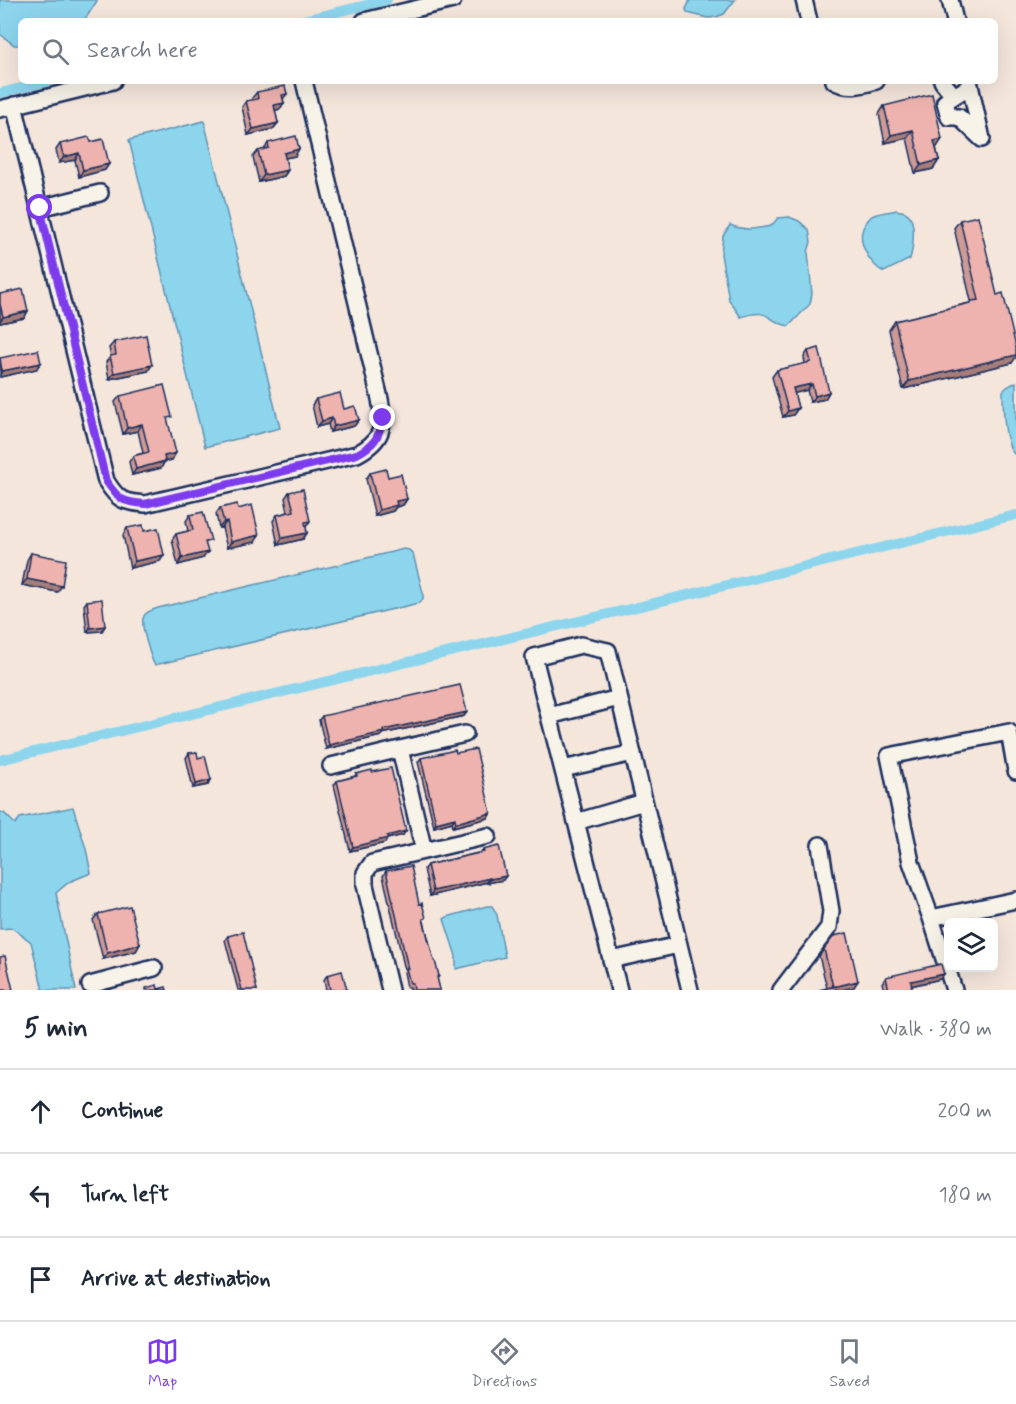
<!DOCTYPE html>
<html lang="en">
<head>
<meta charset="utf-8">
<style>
	:root { --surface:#fff; --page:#f6f6f7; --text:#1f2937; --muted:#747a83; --line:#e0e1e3; --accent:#7c3aed }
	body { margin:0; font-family:Mynerve,sans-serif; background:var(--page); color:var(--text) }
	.controls { position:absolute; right:18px; bottom:18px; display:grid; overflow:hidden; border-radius:9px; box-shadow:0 6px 24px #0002 }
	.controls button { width:54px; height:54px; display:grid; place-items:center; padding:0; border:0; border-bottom:2px solid var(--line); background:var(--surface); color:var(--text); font:30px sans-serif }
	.stop { position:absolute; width:18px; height:18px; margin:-14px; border:4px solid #7c3aed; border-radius:50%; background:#fff }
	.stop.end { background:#7c3aed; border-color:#fff; box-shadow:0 2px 6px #0008 }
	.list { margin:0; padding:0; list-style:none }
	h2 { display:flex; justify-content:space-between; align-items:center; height:78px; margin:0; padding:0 24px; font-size:26px }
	h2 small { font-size:20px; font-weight:400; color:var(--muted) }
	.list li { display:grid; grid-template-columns:39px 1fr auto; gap:18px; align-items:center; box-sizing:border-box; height:84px; padding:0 24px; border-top:2px solid var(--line) }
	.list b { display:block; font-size:22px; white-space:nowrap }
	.list em { font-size:20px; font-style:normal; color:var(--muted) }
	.icon { flex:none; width:33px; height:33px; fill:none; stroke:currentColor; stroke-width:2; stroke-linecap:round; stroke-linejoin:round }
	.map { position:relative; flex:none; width:1016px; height:990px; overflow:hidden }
	.search { position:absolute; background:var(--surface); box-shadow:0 6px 24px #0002; left:18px; right:18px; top:18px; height:66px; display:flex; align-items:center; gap:15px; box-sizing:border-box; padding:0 21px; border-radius:9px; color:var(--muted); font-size:22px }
	.sheet { height:330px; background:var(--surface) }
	nav { display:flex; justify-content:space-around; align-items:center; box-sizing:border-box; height:84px; border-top:2px solid var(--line); background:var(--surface); font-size:16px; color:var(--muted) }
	nav a { display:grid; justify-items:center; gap:3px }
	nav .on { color:var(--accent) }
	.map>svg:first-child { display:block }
	.water { fill:#8cd5ed; stroke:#5f93b4; stroke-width:1.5 }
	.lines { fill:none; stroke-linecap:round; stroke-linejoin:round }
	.canal { stroke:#8cd5ed; stroke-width:10 }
	.minor-casing { stroke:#1b2f5e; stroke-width:20 }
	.minor { stroke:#f7f3e8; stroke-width:15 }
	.wall { fill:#cd9a96; stroke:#1b2f5e; stroke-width:1.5 }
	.shaded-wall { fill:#a77d7a; stroke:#1b2f5e; stroke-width:1.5 }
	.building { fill:#eeb3ae; stroke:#1b2f5e; stroke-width:1.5 }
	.route { stroke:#7c3aed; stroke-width:8 }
</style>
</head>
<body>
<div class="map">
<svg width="1016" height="990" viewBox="0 0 1016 990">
	<rect width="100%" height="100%" fill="#f5e6dc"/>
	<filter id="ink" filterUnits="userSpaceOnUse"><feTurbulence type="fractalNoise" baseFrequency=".0167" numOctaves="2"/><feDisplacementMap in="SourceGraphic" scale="12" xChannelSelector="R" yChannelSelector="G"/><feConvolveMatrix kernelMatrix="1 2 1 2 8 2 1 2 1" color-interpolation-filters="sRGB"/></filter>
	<g filter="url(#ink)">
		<path class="water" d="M0,0h97v1l-13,20h-63v24h-7l-14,-11z
			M690,0h45l-11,14 -8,3 -8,1 -21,-5 -1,-4z
			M204,121l76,307 -75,19 -76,-307z
			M896,210c6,1 10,1 13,5 7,9 4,34 1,44l-26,13c-15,-8 -30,-33 -18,-49 1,-2 5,-7 6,-7 5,-3 18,-4 24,-6z
			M789,217l10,4 10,9 2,12 -3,10 4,42 -2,10 -21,22c-25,-5 -17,-19 -48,-9l-12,-17 -8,-46 2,-18 7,-11c14,6 26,4 41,1l7,-8z
			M1016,382v74c-12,-9 -13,-49 -13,-65l4,-4z
			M404,549l5,1 4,4 10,39v6l-4,4 -264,62 -2,-3c-3,-8 -12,-35 -10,-43 1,-7 9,-9 15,-11z
			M73,807l13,42 5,24 -22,9 -13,11 20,97h-33l-12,-48 -19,-14 -12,1v-117l4,1 11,11 5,-6z
			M487,906h5l5,9 8,42 -49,12v-13l-12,-37 3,-2z"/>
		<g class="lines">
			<path class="canal" d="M300,21l87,-21
				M0,93l50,-12
				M0,760l629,-151 387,-94"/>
			<defs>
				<path id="minor" d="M804,0l5,21
					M950,0l5,21
					M364,21l89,-21
					M834,81c13,8 29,4 42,0
					M942,81l12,15
					M969,81l13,58
					M970,86l-25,16 4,15h10l23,22
					M14,105l92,376c12,19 16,21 39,23l212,-50c26,-14 28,-27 23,-55l-76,-318
					M0,109l113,-28
					M40,208l60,-15
					M549,716l70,-18
					M331,766l69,-17
					M563,769l70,-16
					M576,822l68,-20
					M424,851l64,-15
					M931,918l85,-18
					M611,960l68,-15
					M90,985l64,-17
					M390,990l-25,-105v-12l7,-10 52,-12 -24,-102 65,-15
					M619,990l-85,-333 47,-12 27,6 82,339
					M781,990l48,-63 2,-16 -11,-66
					M954,990l-23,-72 -20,-56 -22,-106 120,-24 7,39"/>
			</defs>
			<use href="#minor" class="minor-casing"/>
			<use href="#minor" class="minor"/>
		</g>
		<path class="wall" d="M257,92l30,2 -4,5 1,4 -4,6 -5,1 3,13 -5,6 -25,6 -6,-28 4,-6 6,-1v-2z
			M884,106l58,33 -6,8 3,13 -6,9 -18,4 -8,-35 -22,5 -6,-29z
			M91,142l14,28 -26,7 -4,-17 -16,3 -3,-13 4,-6z
			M268,143l27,13 -10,2 3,12 -4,6 -25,6 -6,-25 5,-6 6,-1z
			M960,220l52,143 -109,26 -14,-59 6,-9 74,-18 2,-2 -17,-73z
			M0,294l28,17 -4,7 -24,5z
			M114,342l34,29 -39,8 -3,-17 5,-6 -2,-8z
			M808,351l21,41 -4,7 -15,3 -3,-12 -13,3 4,15 -5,7 -10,2 -11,-40 5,-7 28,-6 -1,-7z
			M0,358l36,11 -36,8z
			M120,396l48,26 4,38 -7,1 -4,7 -29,7 -3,-13 4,-6 10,-3 -5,-22 -15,3 -8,-32z
			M316,399l28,10 15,11 -5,6 -24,6 -2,-8 -11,3 -5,-22z
			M370,473l18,4 19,22 -4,6 -7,2 -3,4 -18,5 -9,-37z
			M289,492l21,29 -4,6 1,6 -4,6 -25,6 -5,-24 4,-6 11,-3 -3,-14z
			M220,508l18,1 17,33 -28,6 -5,-20h-3l-3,-14z
			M190,515l16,32 -3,11 -25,7 -6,-25 4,-6 12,-3 -2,-10z
			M127,528l17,3 20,24 -4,6 -30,7 -7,-33z
			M31,553l26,39 -35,-7 5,-25z
			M87,601l18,25 -3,5 -15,1 -3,-27z
			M467,712l-3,4 -82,18 -1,2 -55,13 -7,-29 3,-4z
			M189,753l9,5 13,22 -3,5 -15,3 -7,-30z
			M456,753l32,65 -35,9 -1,-5 -18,5 -16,-65 3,-4z
			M356,774l47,61 -16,4 -2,4 -35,8 -16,-66 3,-4 18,-5z
			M483,850l20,30 -16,3v-1l-57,14 -6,-27 3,-4 55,-13z
			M386,871l38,50 10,40 5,15 -2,3 3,11h-30v-3h-3l-3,-15 1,-2 -22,-94z
			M98,914l42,30 -4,7 -33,8 -10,-39z
			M228,936l29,54h-19l-13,-50z
			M834,936l20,51 -27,1 -8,-32z
			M944,974l-4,5 -29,7 1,4h-28l-2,-7 4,-6z
			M327,975l20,15h-21l-2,-10z"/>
		<path class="shaded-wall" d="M284,103l-4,6 -11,3 5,-7z
			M278,123l-5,6 -25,6 5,-6z
			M913,130l-6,8 -22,5 6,-8z
			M942,139l-5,8 -9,2 6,-8z
			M299,149l-4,7 -15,3 4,-6z
			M79,153l-4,7 -16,3 5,-6z
			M939,160l-6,9 -18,4 6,-8z
			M109,164l-4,6 -26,7 4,-7z
			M288,170l-4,6 -25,6 5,-7z
			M28,311l-4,7 -24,5v-2l3,-4z
			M1016,355v2l-4,6 -109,26 6,-8z
			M41,363l-5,6 -36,8v-2l2,-4z
			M152,365l-4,6 -39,8 5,-6z
			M812,384l-5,6 -18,5 4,-7z
			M829,392l-4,7 -15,3 5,-6z
			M798,408l-5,7 -10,2 5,-6z
			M332,418l-4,6 -11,3 5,-6z
			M359,420l-5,6 -24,6 4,-6z
			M142,424l-4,7 -15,3 4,-6z
			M176,453l-4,7 -12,3 4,-7z
			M165,461l-4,7 -29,7 4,-6z
			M407,499l-4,6 -7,2 -3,4 -18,5 4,-6 17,-9z
			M227,521l-5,7h-3l5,-6z
			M307,533l-4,6 -25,6 4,-7z
			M259,535l-4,7 -28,6 4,-6z
			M208,552l-5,6 -25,7 4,-7z
			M164,555l-4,6 -30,7 5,-7z
			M27,579l35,7 -5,6 -35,-7z
			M105,626l-3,5 -15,1 3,-4z
			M467,712l-3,4 -82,18 -1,2 -55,13 3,-4 54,-15z
			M211,780l-3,5 -15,3 3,-4z
			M491,813l-3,5 -35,9 3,-4z
			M455,818l-3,4 -18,5 2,-4z
			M406,831l-3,4 -16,4 -2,4 -35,8 3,-4 34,-11z
			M506,876l-3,4 -16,3 3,-4z
			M490,878l-3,4 -57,14 3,-5z
			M140,944l-4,7 -33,8 4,-6z
			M944,974l-4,5 -34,8 5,-6z
			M858,981l-4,6 -12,3h-11l2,-3z"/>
		<path class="building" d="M285,86l2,8 -5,1 2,8 -10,2 4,18 -25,6 -7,-28 12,-2 -1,-7z
			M932,94l10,45 -8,2 5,19 -18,5 -8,-35 -22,5 -7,-29z
			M296,136l3,13 -15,4 4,17 -24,5 -6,-24 11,-3 -1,-5z
			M89,137l2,5 12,-3 6,25 -26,6 -4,-17 -15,4 -4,-13z
			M978,216l19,79 6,-2 13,54v8l-107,26 -14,-60 76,-18v-2l8,-1 -19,-80z
			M23,289l5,22 -25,6 -3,-13v-10z
			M146,335l6,30 -38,8 -4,-17 6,-1 -2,-13z
			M819,348l10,44 -14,4 -3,-12 -19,4 5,20 -10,3 -11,-41 34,-8 -3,-11z
			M38,350l3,13 -39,8 -2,-13z
			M164,385l8,32 -5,1 9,35 -12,3 1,5 -29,8 -3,-13 16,-4 -7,-28 -15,4 -7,-32z
			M340,393l4,16 11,-3 4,14 -25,6 -2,-8 -10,3 -6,-22z
			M386,469l2,8 13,-3 6,25 -11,2 1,4 -18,5 -9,-37z
			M303,489l7,32 -5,1 2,11 -25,5 -5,-23 17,-4 -5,-19z
			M237,504l1,5 14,-4 7,30 -28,7 -4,-21 -3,1 -4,-14z
			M203,512l8,29 -6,1 3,10 -26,6 -6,-24 17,-4 -3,-15z
			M143,525l1,6 14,-3 6,27 -29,6 -8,-33z
			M31,553l35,7 -4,26 -35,-7z
			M102,599l3,27 -15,2 -3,-27z
			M460,685l7,27 -84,18 1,2 -55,13 -7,-29z
			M476,749l15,64 -35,10 -1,-5 -19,5 -15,-65 34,-8 1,3z
			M197,752l1,6 7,-2 6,24 -15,4 -7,-31z
			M391,768l15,63 -19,5 1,2 -35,9 -16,-66 20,-5 -1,-2 16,-4v2z
			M499,846l7,30 -16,3v-1l-57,13 -6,-26 57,-13 -1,-2z
			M411,866l8,38 3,-1 4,15 -3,1 11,42h1l4,15 -2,1 3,13h-26l-1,-7h-3l-4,-15h2l-22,-97z
			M130,906l10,38 -33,9 -9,-39z
			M243,932l14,58h-15l-14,-54z
			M847,933l11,48 -25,6 -9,-38 10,-13z
			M5,956l8,34h-13v-33z
			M941,964l3,10 -33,7 1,9h-23l-3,-13z
			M342,971l5,19h-17l-3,-15z
			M157,985l1,4 8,-2 1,3h-21v-2z
			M835,986l1,4h-17z"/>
	</g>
	<g class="lines" filter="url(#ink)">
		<path class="route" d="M40,208l66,273c13,19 16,21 39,23l212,-50c17,-9 22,-16 26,-36"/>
	</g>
</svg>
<div class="controls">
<button><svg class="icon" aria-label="layers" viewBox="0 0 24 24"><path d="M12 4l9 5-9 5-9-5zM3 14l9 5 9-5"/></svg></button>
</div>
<div class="stop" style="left:40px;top:208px"></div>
<div class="stop end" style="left:383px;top:418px"></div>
<div class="search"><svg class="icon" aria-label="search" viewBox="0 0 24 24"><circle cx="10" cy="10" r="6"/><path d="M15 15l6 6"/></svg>Search here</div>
</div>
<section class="sheet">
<h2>5 min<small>Walk · 380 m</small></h2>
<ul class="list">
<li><svg class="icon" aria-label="ahead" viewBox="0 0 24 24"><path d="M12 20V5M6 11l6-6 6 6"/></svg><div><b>Continue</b></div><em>200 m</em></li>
<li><svg class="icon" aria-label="left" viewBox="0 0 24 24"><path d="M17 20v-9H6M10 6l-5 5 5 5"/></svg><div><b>Turn left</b></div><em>180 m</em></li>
<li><svg class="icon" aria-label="arrive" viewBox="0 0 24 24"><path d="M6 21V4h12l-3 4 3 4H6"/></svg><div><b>Arrive at destination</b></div></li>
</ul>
</section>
<nav>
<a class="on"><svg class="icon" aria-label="map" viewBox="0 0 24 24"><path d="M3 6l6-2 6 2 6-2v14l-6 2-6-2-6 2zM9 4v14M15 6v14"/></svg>Map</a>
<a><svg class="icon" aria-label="directions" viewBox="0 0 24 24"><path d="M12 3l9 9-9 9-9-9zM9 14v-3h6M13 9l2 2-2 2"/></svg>Directions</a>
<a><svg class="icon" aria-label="saved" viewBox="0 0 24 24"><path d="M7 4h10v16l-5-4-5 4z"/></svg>Saved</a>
</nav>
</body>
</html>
